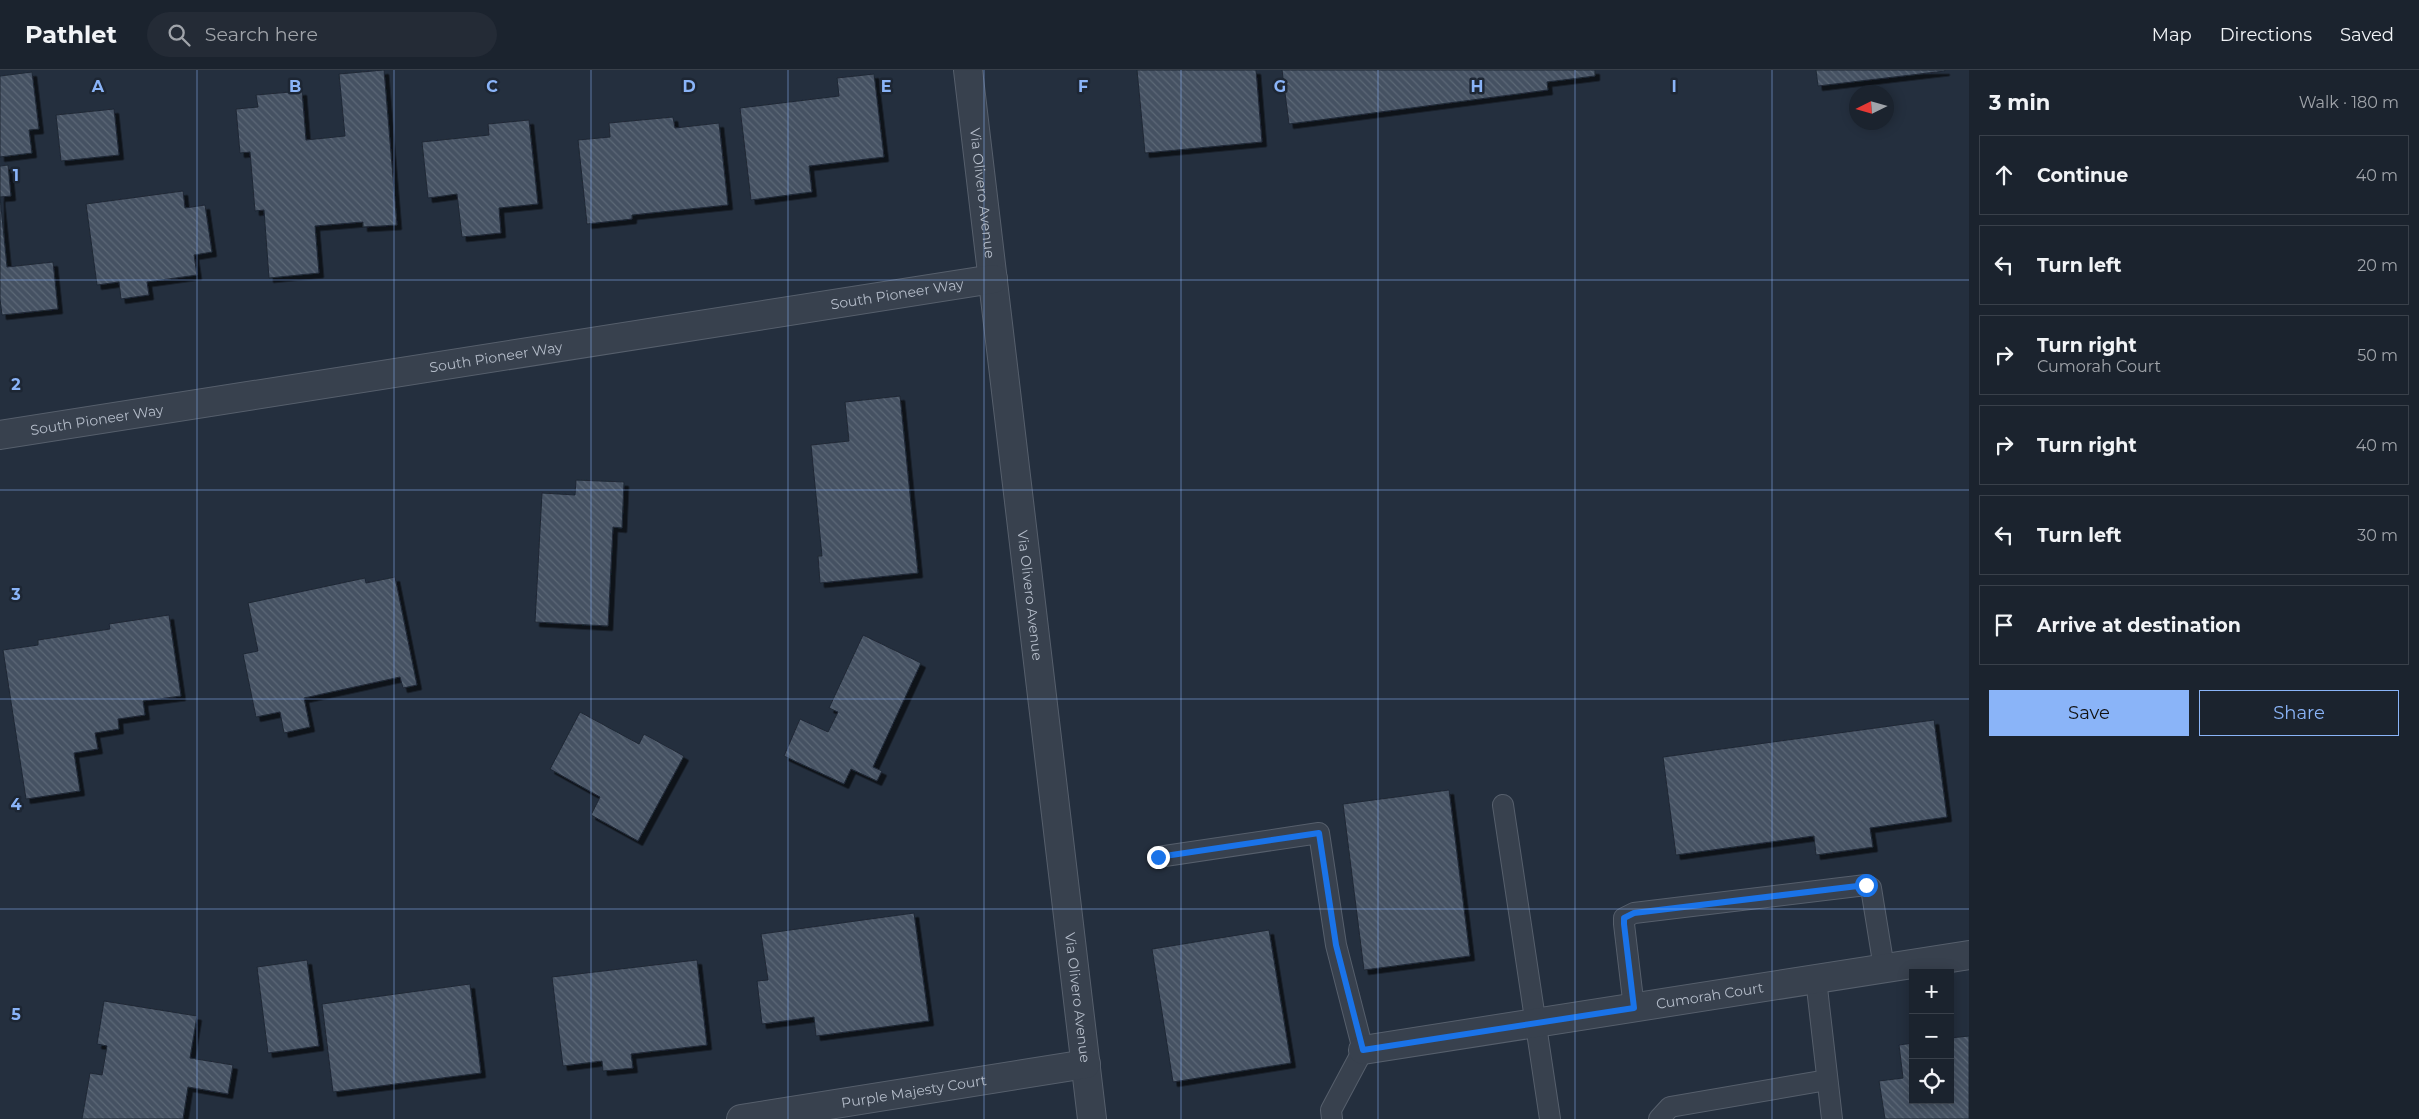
<!DOCTYPE html>
<html lang="en">
<head>
<meta charset="utf-8">
<style>
	:root { --surface:#1b232e; --page:#242b36; --text:#f1f3f6; --muted:#a0a4aa; --line:#39404a; --accent:#8ab4f8 }
	body { margin:0; font-family:Montserrat,sans-serif; background:var(--page); color:var(--text) }
	.controls { position:absolute; right:15px; bottom:15px; display:grid; overflow:hidden; border-radius:0px; box-shadow:0 2px 12px #0003 }
	.controls button { width:45px; height:45px; display:grid; place-items:center; padding:0; border:0; border-bottom:1px solid var(--line); background:var(--surface); color:var(--text); font:25px sans-serif }
	.compass { position:absolute; left:1849px; top:15px; width:45px; height:45px; border-radius:50%; background:var(--surface); box-shadow:0 2px 12px #0003; rotate:265deg }
	.stop { position:absolute; width:15px; height:15px; margin:-11px; border:4px solid #1a73e8; border-radius:50%; background:#fff }
	.stop.end { background:#1a73e8; border-color:#fff; box-shadow:0 1px 5px #0008 }
	.list { margin:0; padding:0; list-style:none }
	h2 { display:flex; justify-content:space-between; align-items:center; height:65px; margin:0; padding:0 20px; font-size:21px }
	h2 small { font-size:16px; font-weight:400; color:var(--muted) }
	.list li { display:grid; grid-template-columns:32px 1fr auto; gap:15px; align-items:center; box-sizing:border-box; height:80px; margin:0 10px 10px; padding:0 10px; border:1px solid var(--line); border-radius:0px }
	.list b { display:block; font-size:19px; white-space:nowrap }
	.list p { margin:0; font-size:16px; white-space:nowrap; color:var(--muted) }
	.list em { font-size:16px; font-style:normal; color:var(--muted) }
	.actions { display:flex; gap:10px; padding:15px 20px }
	.actions a { flex:1; padding:11px 0; border:1px solid var(--accent); border-radius:0px; text-align:center; font-size:18px; color:var(--accent) }
	.actions .main { background:var(--accent); color:#111 }
	.icon { flex:none; width:28px; height:28px; fill:none; stroke:currentColor; stroke-width:2; stroke-linecap:round; stroke-linejoin:round }
	.map { position:relative; flex:none; width:1969px; height:1049px; overflow:hidden }
	header { display:flex; align-items:center; gap:30px; box-sizing:border-box; height:70px; padding:0 25px; background:var(--surface); border-bottom:1px solid var(--line) }
	header strong { font-size:24px }
	nav { display:flex; gap:28px; margin-inline-start:auto; font-size:18px }
	.search { width:350px; height:45px; background:var(--page); display:flex; align-items:center; gap:12px; box-sizing:border-box; padding:0 18px; border-radius:28px; color:var(--muted); font-size:19px }
	main { display:flex }
	aside { flex:1; background:var(--surface) }
	.map>svg:first-child { display:block }
	.building { fill:url(#building-back-hatch); stroke:#1f2835; filter:url(#shadow) }
	.lines { fill:none; stroke-linecap:round; stroke-linejoin:round }
	.service-casing { stroke:#565f6c; stroke-width:22 }
	.minor-casing { stroke:#565f6c; stroke-width:30 }
	.service { stroke:#38414e; stroke-width:20 }
	.minor { stroke:#38414e; stroke-width:28 }
	.route { stroke:#1a73e8; stroke-width:6 }
	.grid { fill:none; stroke:#8ab4f8; stroke-width:1; stroke-opacity:0.55 }
	.labels { text-anchor:middle; stroke-width:5; stroke-linejoin:round; paint-order:stroke }
	.street-label { font-size:14px; fill:#b4bcc9; stroke:#1d2633 }
	.grid-label { font-size:16px; text-anchor:middle; font-weight:bold; fill:#8ab4f8; stroke:#1d2633; stroke-width:5; stroke-linejoin:round; paint-order:stroke }
</style>
</head>
<body>
<header>
<strong>Pathlet</strong>
<div class="search"><svg class="icon" aria-label="search" viewBox="0 0 24 24"><circle cx="10" cy="10" r="6"/><path d="M15 15l6 6"/></svg>Search here</div>
<nav><a>Map</a><a>Directions</a><a>Saved</a></nav>
</header>
<main>
<div class="map">
<svg width="1969" height="1049" viewBox="0 0 1969 1049">
	<defs>
		<pattern id="building-back-hatch" width="6" height="6" patternUnits="userSpaceOnUse" patternTransform="scale(1.25)"><rect width="6" height="6" fill="#455162"/><path d="M-1 5l2 2M0 0l6 6M5-1l2 2" fill="none" stroke="#5d6877"/></pattern>
		<filter id="shadow"><feDropShadow dx="4.5" dy="4.5" stdDeviation="0" flood-color="#0009"/></filter>
	</defs>
	<rect width="100%" height="100%" fill="#242f3e"/>
	<path class="building" d="M384,0l13,155 -34,2v-5l-48,4 4,47 -50,5 -5,-68 -9,1 -5,-59 -10,1 -4,-44 22,-2 -2,-12 46,-4 4,49 39,-4 -6,-62z
		M1137,0h119l6,72 -117,11z
		M1282,0h313v6l-48,6 1,8 -259,34z
		M1816,0h129v1l-127,15z
		M32,2l7,57 -10,1 3,23 -32,4v-81z
		M874,4l10,83 -75,9 3,26 -61,8 -11,-92 99,-12 -2,-18z
		M114,39l5,46 -58,6 -5,-46z
		M673,47l2,11 44,-5 9,82 -96,10v4l-45,5 -9,-84 32,-3 -1,-14z
		M529,50l9,84 -39,4 2,25 -39,4 -5,-43 -29,4 -6,-56 67,-7 -1,-11z
		M8,95l3,31 -11,1 7,70 46,-5 5,47 -56,6 -2,-16v-133z
		M183,121l2,17 20,-3 7,47 -18,3 3,20 -50,7 2,13 -28,4 -2,-17 -22,3 -11,-81z
		M900,326l18,177 -98,10 -2,-27h4l-11,-111 38,-4 -4,-39z
		M576,410l48,2 -2,46 -9,-1 -5,99 -73,-4 7,-129 33,2z
		M395,507l22,108 -14,3 -3,-11 -96,21 6,29 -26,6 -4,-21 -24,5 -13,-63 15,-3 -10,-48 117,-25 1,5z
		M169,545l12,81 -38,5 2,14 -27,4 1,10 -24,4 3,16 -24,4 6,38 -54,8 -23,-149 35,-5v-5l72,-11 -1,-5z
		M863,565l58,28 -48,104 9,4 -5,10 -26,-12 -7,15 -60,-28 16,-37 28,13 10,-20 -9,-4z
		M580,642l59,32 5,-10 40,22 -46,85 -47,-26 9,-18 -50,-28z
		M1934,650l13,97 -77,11 3,19 -57,8 -2,-19 -138,19 -13,-98z
		M1449,720l21,166 -106,14 -21,-166z
		M914,843l15,108 -113,15 -2,-19 -52,7 -5,-43 11,-1 -7,-46z
		M1269,860l22,133 -118,19 -21,-133z
		M307,890l12,86 -51,7 -11,-86z
		M697,890l10,85 -76,9 2,14 -30,3 -1,-10 -39,5 -11,-89z
		M470,914l11,89 -148,19 -11,-88z
		M104,931l93,15 -7,42 43,7 -5,29 -40,-7 -5,32h-101l8,-46 12,2 5,-29 -10,-2z
		M1969,966v83h-84l-6,-38 24,-3 -4,-33 14,-2v57h37v-62z"/>
	<g class="lines">
		<defs>
			<path id="service" d="M1503,735l47,314
				M1158,787l161,-24 17,112 27,105 -32,60 1,9
				M1816,909l16,140
				M1634,938l-10,-84v-6l10,-5 232,-28 5,3 13,80
				M1659,1049l11,-12 157,-27"/>
			<g id="minor">
				<path id="s1" d="M968,0l124,1049"/>
				<path id="s2" d="M0,365l993,-156"/>
				<path id="s3" d="M1363,980l606,-95"/>
				<path id="s4" d="M741,1049l345,-55"/>
			</g>
		</defs>
		<use href="#service" class="service-casing"/>
		<use href="#minor" class="minor-casing"/>
		<use href="#service" class="service"/>
		<use href="#minor" class="minor"/>
	</g>
	<g class="lines">
		<path class="route" d="M1158,787l161,-24 17,112 27,105 271,-42 -10,-84v-6l10,-5 232,-28"/>
	</g>
	<path class="grid" d="M197,0v1049M394,0v1049M591,0v1049M788,0v1049M984,0v1049M1181,0v1049M1378,0v1049M1575,0v1049M1772,0v1049M0,210h1969M0,420h1969M0,629h1969M0,839h1969"/>
	<g class="labels">
		<g class="street-label">
			<text dy="5" stroke="none"><textPath href="#s1" startOffset="124">Via Olivero Avenue</textPath></text>
			<text dy="5" stroke="none"><textPath href="#s2" startOffset="908">South Pioneer Way</textPath></text>
			<text dy="5" stroke="none"><textPath href="#s2" startOffset="502">South Pioneer Way</textPath></text>
			<text dy="5" stroke="none"><textPath href="#s2" startOffset="98">South Pioneer Way</textPath></text>
			<text dy="5" stroke="none"><textPath href="#s1" startOffset="529">Via Olivero Avenue</textPath></text>
			<text dy="5" stroke="none"><textPath href="#s3" startOffset="351">Cumorah Court</textPath></text>
			<text dy="5" stroke="none"><textPath href="#s1" startOffset="934">Via Olivero Avenue</textPath></text>
			<text dy="5" stroke="none"><textPath href="#s4" startOffset="175">Purple Majesty Court</textPath></text>
		</g>
	</g>
	<g class="grid-label">
		<text x="98" y="22">A</text>
		<text x="295" y="22">B</text>
		<text x="492" y="22">C</text>
		<text x="689" y="22">D</text>
		<text x="886" y="22">E</text>
		<text x="1083" y="22">F</text>
		<text x="1280" y="22">G</text>
		<text x="1477" y="22">H</text>
		<text x="1674" y="22">I</text>
		<text x="16" y="111">1</text>
		<text x="16" y="320">2</text>
		<text x="16" y="530">3</text>
		<text x="16" y="740">4</text>
		<text x="16" y="950">5</text>
	</g>
</svg>
<div class="controls">
<button>+</button>
<button>−</button>
<button><svg class="icon" aria-label="locate" viewBox="0 0 24 24"><circle cx="12" cy="12" r="6"/><path d="M12 2v4M12 18v4M2 12h4M18 12h4"/></svg></button>
</div>
<svg class="compass" viewBox="-18 -18 36 36"><path d="M0-13l5 13h-10z" fill="#e53935"/><path d="M0 13l5-13h-10z" fill="#a0a4aa"/></svg>
<div class="stop" style="left:1866px;top:815px"></div>
<div class="stop end" style="left:1158px;top:787px"></div>
</div>
<aside>
<h2>3 min<small>Walk · 180 m</small></h2>
<ul class="list">
<li><svg class="icon" aria-label="ahead" viewBox="0 0 24 24"><path d="M12 20V5M6 11l6-6 6 6"/></svg><div><b>Continue</b></div><em>40 m</em></li>
<li><svg class="icon" aria-label="left" viewBox="0 0 24 24"><path d="M17 20v-9H6M10 6l-5 5 5 5"/></svg><div><b>Turn left</b></div><em>20 m</em></li>
<li><svg class="icon" aria-label="right" viewBox="0 0 24 24"><path d="M7 20v-9h11M14 6l5 5-5 5"/></svg><div><b>Turn right</b><p>Cumorah Court</p></div><em>50 m</em></li>
<li><svg class="icon" aria-label="right" viewBox="0 0 24 24"><path d="M7 20v-9h11M14 6l5 5-5 5"/></svg><div><b>Turn right</b></div><em>40 m</em></li>
<li><svg class="icon" aria-label="left" viewBox="0 0 24 24"><path d="M17 20v-9H6M10 6l-5 5 5 5"/></svg><div><b>Turn left</b></div><em>30 m</em></li>
<li><svg class="icon" aria-label="arrive" viewBox="0 0 24 24"><path d="M6 21V4h12l-3 4 3 4H6"/></svg><div><b>Arrive at destination</b></div></li>
</ul>
<div class="actions"><a class="main">Save</a><a>Share</a></div>
</aside>
</main>
</body>
</html>
